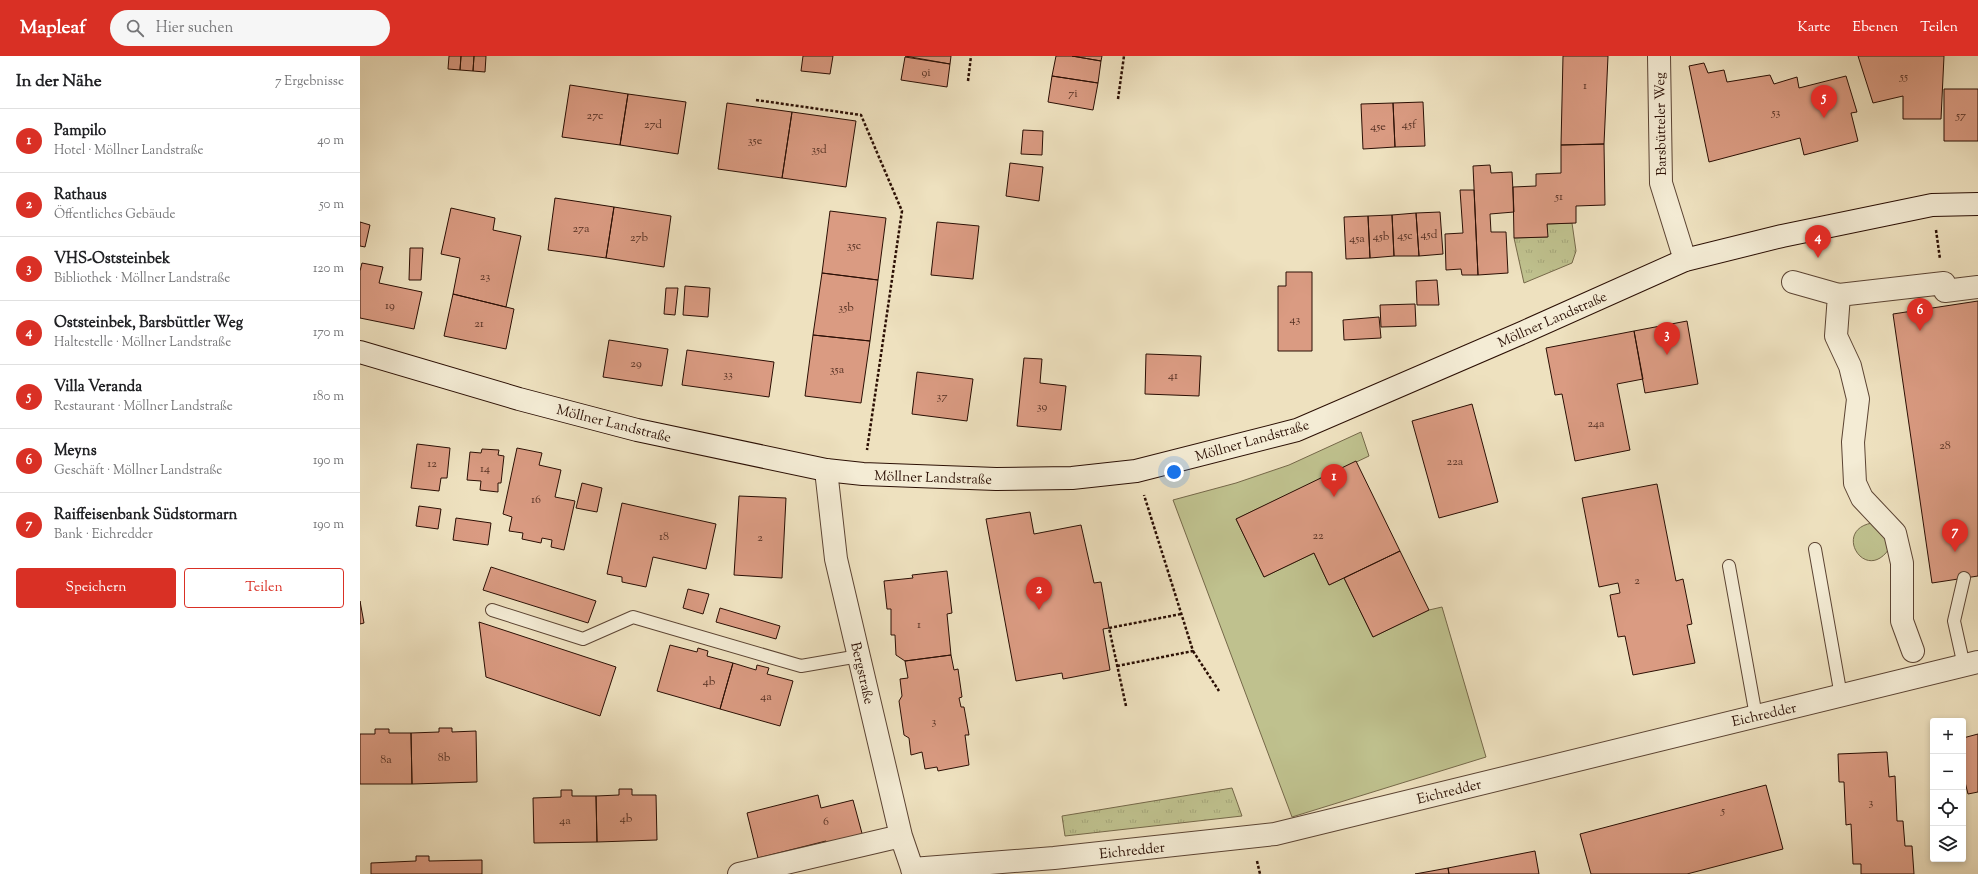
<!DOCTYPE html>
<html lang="de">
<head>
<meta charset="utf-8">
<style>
	:root { --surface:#fff; --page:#f6f6f6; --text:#202124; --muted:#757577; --line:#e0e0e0; --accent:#d93025 }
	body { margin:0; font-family:"Sorts Mill Goudy",serif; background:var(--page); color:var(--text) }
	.controls { position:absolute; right:12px; bottom:12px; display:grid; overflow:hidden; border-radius:4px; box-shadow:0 2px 6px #0003 }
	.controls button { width:36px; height:36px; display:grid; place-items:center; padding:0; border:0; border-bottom:1px solid var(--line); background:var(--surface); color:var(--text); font:20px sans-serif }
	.you { position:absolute; left:814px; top:416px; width:14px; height:14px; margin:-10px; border:3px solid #fff; border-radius:50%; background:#1a73e8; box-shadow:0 0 0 6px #1a73e833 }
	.badge { display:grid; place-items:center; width:26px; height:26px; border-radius:50%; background:var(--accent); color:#fff; font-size:13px; font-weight:700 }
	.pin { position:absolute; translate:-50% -33px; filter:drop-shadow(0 1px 2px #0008) }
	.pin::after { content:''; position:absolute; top:21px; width:14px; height:12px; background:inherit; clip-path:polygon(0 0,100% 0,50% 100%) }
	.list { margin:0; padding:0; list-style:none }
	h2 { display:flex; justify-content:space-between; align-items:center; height:52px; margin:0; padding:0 16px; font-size:17px }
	h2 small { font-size:13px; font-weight:400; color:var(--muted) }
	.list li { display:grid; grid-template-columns:26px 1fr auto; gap:12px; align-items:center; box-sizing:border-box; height:64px; padding:0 16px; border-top:1px solid var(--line) }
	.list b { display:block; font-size:15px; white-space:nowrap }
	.list p { margin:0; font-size:13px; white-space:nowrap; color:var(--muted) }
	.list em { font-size:13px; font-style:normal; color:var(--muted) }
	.actions { display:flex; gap:8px; padding:12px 16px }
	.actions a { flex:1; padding:9px 0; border:1px solid var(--accent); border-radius:4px; text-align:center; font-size:14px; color:var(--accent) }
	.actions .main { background:var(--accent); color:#fff }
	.icon { flex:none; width:22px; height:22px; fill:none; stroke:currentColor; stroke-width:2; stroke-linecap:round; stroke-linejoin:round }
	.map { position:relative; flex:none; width:1618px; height:818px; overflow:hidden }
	header { display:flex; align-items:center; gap:24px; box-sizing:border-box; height:56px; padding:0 20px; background:var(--accent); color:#fff }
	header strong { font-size:19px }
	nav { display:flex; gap:22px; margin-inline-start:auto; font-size:14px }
	.search { width:280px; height:36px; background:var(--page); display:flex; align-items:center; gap:10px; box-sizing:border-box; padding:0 14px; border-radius:22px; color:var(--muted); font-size:15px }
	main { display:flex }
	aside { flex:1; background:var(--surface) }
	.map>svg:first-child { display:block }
	.grass { fill:url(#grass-tufts); stroke:#756849 }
	.green { fill:#bfc18e; stroke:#756849 }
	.building { fill:#da9b82; stroke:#2b0f04 }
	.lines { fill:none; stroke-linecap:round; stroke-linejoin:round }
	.lane-casing { stroke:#5c4433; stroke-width:14 }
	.street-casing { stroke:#5c4433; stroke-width:24 }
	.secondary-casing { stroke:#2b0f04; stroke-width:24 }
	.path { stroke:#2b0f04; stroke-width:2.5; stroke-dasharray:3 2; stroke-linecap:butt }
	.lane { stroke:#f4ecd5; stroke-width:12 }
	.street { stroke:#f4ecd5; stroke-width:22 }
	.secondary { stroke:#f4ecd5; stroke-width:22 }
	.labels { text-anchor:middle; stroke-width:3.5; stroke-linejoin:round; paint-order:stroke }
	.number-label { font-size:12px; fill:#573224 }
	.street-label { font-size:14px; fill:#2b0f04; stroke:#f4ecd5 }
</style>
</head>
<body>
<header>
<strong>Mapleaf</strong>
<div class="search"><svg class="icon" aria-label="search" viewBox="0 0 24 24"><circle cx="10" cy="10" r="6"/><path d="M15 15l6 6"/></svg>Hier suchen</div>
<nav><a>Karte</a><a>Ebenen</a><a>Teilen</a></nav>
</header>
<main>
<aside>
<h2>In der Nähe<small>7 Ergebnisse</small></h2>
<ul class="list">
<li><span class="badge">1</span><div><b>Pampilo</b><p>Hotel · Möllner Landstraße</p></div><em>40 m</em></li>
<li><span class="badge">2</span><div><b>Rathaus</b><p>Öffentliches Gebäude</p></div><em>50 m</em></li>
<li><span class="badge">3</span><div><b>VHS-Oststeinbek</b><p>Bibliothek · Möllner Landstraße</p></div><em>120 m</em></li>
<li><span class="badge">4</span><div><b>Oststeinbek, Barsbüttler Weg</b><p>Haltestelle · Möllner Landstraße</p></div><em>170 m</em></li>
<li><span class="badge">5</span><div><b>Villa Veranda</b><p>Restaurant · Möllner Landstraße</p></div><em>180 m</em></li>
<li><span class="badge">6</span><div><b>Meyns</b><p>Geschäft · Möllner Landstraße</p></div><em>190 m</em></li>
<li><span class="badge">7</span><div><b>Raiffeisenbank Südstormarn</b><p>Bank · Eichredder</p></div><em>190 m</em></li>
</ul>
<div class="actions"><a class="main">Speichern</a><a>Teilen</a></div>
</aside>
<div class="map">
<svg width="1618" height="818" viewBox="0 0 1618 818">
	<defs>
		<pattern id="grass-tufts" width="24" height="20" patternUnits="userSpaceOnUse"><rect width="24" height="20" fill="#bfc18e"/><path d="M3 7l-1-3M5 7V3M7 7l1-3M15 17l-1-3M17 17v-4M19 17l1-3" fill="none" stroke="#a4a579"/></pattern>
	</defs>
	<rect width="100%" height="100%" fill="#eee1bf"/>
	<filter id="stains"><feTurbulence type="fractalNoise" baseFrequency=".005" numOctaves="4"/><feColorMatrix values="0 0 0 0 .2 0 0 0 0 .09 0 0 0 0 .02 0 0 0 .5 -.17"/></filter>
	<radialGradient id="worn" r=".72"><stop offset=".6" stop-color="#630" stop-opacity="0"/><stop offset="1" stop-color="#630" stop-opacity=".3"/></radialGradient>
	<path class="grass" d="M1212,167l4,28 -4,12 -48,20 -10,-45 33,-1v-13z
		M872,732l10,28 -177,20 -3,-20z"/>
	<path class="green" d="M1001,376l8,24 -133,63 28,58 50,-24 15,32 15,-7 29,59 56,-27 13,-3 44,150 -194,60 -119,-317 63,-17 53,-18z
		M1512,467l9,2 8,24c-24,35 -57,-19 -17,-26z"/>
	<path class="building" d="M89,0h12l-1,14 -12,-1z
		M101,0h13l-1,15 -13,-1z
		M114,0h12l-1,16 -12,-1z
		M443,0h30l-3,18 -29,-3z
		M545,0h46l-1,8z
		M696,0h16l29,5 -3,22 -46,-7z
		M712,0h30l-1,5z
		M1203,0h45l-4,88 -43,1z
		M1498,0h86l-3,63h-38v-23l-30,7z
		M545,1l45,7 -3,23 -46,-7z
		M1344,7l4,10 16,-3 3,12 43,-7 4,9 23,-7 2,11 47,-12 11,36 -6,1 7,28 -54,14 -4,-17 -91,24 -20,-96z
		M692,20l46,7 -5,27 -45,-8z
		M210,29l58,9 -8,51 -58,-8z
		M1584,33h34v52h-34z
		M268,38l58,8 -8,52 -58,-9z
		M1063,46l2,44 -30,1 -2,-44z
		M367,47l65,9 -10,66 -64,-9z
		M1033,47l2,44 -32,2 -2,-45z
		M432,56l64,9 -10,66 -64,-9z
		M663,74l20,1 -1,24 -21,-1z
		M1244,88l1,61 -29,1v17l-29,1 1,13 -34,1 -1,-51 23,-1v-12l25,-1v-28z
		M650,107l33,4 -4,34 -33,-5z
		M1130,109l1,8 21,-1 2,40 -24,2 1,18h15l2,41 -30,2 -5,-109z
		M1100,134h14l4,85h-16l-1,-6 -15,1 -1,-36 18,-1z
		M195,142l59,9 -8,51 -58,-8z
		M254,151l57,9 -7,51 -58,-9z
		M91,152l44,10 -2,12 28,6 -15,71 -53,-13 7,-36 -19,-4z
		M470,155l56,7 -8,62 -56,-7z
		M1080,156l3,42 -24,2 -3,-43z
		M1056,157l3,43h-25l-2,-41z
		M1032,159l2,41 -24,2 -2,-42z
		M1008,160l2,42 -24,1 -2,-42z
		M0,166l10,3 -5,22 -5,-1z
		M577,166l42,4 -6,53 -42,-4z
		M50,192h13l-2,32h-12z
		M2,207l21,4 -4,16 43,9 -8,37 -54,-11v-47z
		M926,216h26v79h-34v-65h8z
		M462,217l56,7 -8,61 -57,-6z
		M1077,224l2,25h-22l-1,-24z
		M325,230l25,2 -2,29 -25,-2z
		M306,232h12l-3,27 -11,-1z
		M93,238l61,15 -8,40 -62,-13z
		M1618,245v275l-46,7 -39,-269z
		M1055,248l1,22 -35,1 -1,-22z
		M1019,261l2,21 -37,2 -1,-20z
		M1327,265l11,63 -53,9 -11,-62z
		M1274,275l9,48 -26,5 13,66 -55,11 -13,-67 -7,1 -9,-47z
		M453,279l57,6 -9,62 -56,-7z
		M249,284l59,9 -6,37 -59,-9z
		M327,294l87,12 -5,35 -87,-12z
		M786,298l55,2 -2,40 -54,-2z
		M664,302l18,1 -2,24 26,3 -5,44 -44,-4z
		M557,316l56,7 -6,42 -55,-7z
		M1112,348l26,98 -59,16 -27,-97z
		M57,388l33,4 -3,30h-6l-2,13 -28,-3z
		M157,392l25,5 -3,12 22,5 -6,27 20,4 -11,49 -13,-3 1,-7 -10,-2 -1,5 -19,-4 1,-6 -14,-2 3,-14 -9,-3z
		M122,393l17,1 -1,5 6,1 -3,27h-3v9l-18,-2 1,-9 -14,-1 3,-28 11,1z
		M996,405l44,90 -71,34 -15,-32 -50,24 -28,-58z
		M222,427l20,5 -5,24 -21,-4z
		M1297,428l19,97 7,-2 9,45 -5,1 8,38 -62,12 -8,-39 -7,1 -8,-42 10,-2 -2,-10 -19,4 -17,-89z
		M379,440l47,2 -4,80 -48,-3z
		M262,447l94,21 -10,45 -53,-12 -7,30 -24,-5v-5l-15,-3z
		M59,450l22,3 -3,20 -22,-3z
		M670,456l4,22 47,-9 13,58 7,-1 8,46 -6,1 7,41 -47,9 -1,-6 -46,8 -30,-162z
		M96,462l35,5 -3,22 -35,-5z
		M1040,495l29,59 -56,27 -29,-59z
		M131,511l105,34 -8,22 -105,-33z
		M587,515l5,42 -5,1 4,41 -46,6 -9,-6 -1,-20h-4v-26h-4l-3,-28 29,-3 -1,-3z
		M328,533l21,5 -6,20 -20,-6z
		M0,545l4,22 -4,1z
		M360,552l60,18 -4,13 -60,-17z
		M119,566l137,45 -16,49 -114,-39z
		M310,589l27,7 1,-4 10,3 -1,5 26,7 -13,46 -63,-18z
		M591,599l3,15 4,-1 4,28 -3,1 2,9h3l5,28h-4l4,30 -31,6 -1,-4 -12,2 -3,-17 -11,3 -2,-17 -5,-3 -5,-34 3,-5 -2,-17 8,-1 -3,-17z
		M373,607l23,7 1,-5 12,3 -2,6 26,7 -13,45 -60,-17z
		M79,672h13v4l24,-1 1,51 -65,2 -1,-51 28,-1z
		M15,673h14v4h22l1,51h-52v-50h15z
		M1618,678v58l-10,2 -5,-20v-36z
		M1527,696l2,25 6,-1 2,45h6l2,25h7l2,28h-53v-10h-8l-2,-40 -5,1 -2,-43h-5l-1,-28z
		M1406,729l17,64 -96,25h-96l-11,-40z
		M259,733h13v6h24l1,45 -60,2 -1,-46 23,-1z
		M201,734h11v6h24l1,46 -63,1 -1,-45 28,-1z
		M458,739l3,13 32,-8 10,37 -36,8 -1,-4 -68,17 -11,-45z
		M1175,795l4,23h-90l-1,-6z
		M56,800h13v5l53,-1v14h-111v-11l45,-2z
		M1088,812l1,6h-34z"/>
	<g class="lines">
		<defs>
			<path id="lane" d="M1455,493l26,147
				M1369,510l27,150
				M132,554l91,29 50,-22 168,49 58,-10
				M1604,610l-10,-45 10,-43"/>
			<path id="street" d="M1299,0l2,127 24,77
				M1433,226l46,13 105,-12 1,8 33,-4
				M1479,239l-3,41 14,30 8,33 -5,43 2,41 7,15 33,35 7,30v58l11,30
				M466,414l10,89 65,277 13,38
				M552,813l142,-11 221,-24 703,-172
				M379,818l162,-38"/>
			<path id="secondary" d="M0,296l159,47 118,31 189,40 37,4 133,5 76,-1 64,-7 161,-41 227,-98 161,-72 97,-24 150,-31 46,-1"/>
		</defs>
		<use href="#lane" class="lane-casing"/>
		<use href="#street" class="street-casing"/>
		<use href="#secondary" class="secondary-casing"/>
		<path class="path" d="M608,25l3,-25
			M758,43l6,-43
			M396,44l105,15 41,96 -35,239
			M1576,174l4,29
			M833,595l26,40
			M757,610l76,-15 -49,-156
			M766,650l-17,-78 72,-14
			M897,805l3,13"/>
		<use href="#lane" class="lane"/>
		<use href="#street" class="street"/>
		<use href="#secondary" class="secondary"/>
	</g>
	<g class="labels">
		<g class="number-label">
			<text x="566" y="20">9i</text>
			<text x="1544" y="24">55</text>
			<text x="1225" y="33">1</text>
			<text x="713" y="41">7i</text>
			<text x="1416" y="60">53</text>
			<text x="235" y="63">27c</text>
			<text x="1601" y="63">57</text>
			<text x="293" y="72">27d</text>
			<text x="1049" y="72">45f</text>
			<text x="1018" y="74">45e</text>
			<text x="395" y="88">35e</text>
			<text x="459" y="97">35d</text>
			<text x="1199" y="144">51</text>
			<text x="221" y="176">27a</text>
			<text x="1069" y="182">45d</text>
			<text x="1045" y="183">45c</text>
			<text x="1021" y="184">45b</text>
			<text x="279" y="185">27b</text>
			<text x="997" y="186">45a</text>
			<text x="494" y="193">35c</text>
			<text x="125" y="224">23</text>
			<text x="30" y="253">19</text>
			<text x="486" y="255">35b</text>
			<text x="935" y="267">43</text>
			<text x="119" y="271">21</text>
			<text x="276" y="311">29</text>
			<text x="477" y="317">35a</text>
			<text x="368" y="322">33</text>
			<text x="813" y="323">41</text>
			<text x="582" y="344">37</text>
			<text x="682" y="354">39</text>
			<text x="1236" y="371">24a</text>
			<text x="1585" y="393">28</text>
			<text x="1095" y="409">22a</text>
			<text x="72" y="411">12</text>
			<text x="125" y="416">14</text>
			<text x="176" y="447">16</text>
			<text x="958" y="483">22</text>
			<text x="304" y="484">18</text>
			<text x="400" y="485">2</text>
			<text x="1277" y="528">2</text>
			<text x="559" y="572">1</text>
			<text x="349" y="629">4b</text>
			<text x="406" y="644">4a</text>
			<text x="574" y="669">3</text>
			<text x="84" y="705">8b</text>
			<text x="26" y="707">8a</text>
			<text x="1511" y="750">3</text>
			<text x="1363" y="758">5</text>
			<text x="266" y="766">4b</text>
			<text x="205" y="768">4a</text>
			<text x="466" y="769">6</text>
		</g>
		<g class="street-label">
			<text transform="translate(1300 68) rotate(-91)" y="5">Barsbütteler Weg</text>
			<text transform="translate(1192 263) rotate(-24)" y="5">Möllner Landstraße</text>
			<text transform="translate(254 367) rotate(14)" y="5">Möllner Landstraße</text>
			<text transform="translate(892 384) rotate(-16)" y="5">Möllner Landstraße</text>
			<text transform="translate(573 421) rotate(2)" y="5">Möllner Landstraße</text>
			<text transform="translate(503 617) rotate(77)" y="5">Bergstraße</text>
			<text transform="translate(1404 658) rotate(-13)" y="5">Eichredder</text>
			<text transform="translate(1089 735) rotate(-14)" y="5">Eichredder</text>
			<text transform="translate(772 794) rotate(-6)" y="5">Eichredder</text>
		</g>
	</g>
	<rect width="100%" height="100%" filter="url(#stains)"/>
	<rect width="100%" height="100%" fill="url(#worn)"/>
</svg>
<div class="controls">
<button>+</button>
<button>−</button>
<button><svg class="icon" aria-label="locate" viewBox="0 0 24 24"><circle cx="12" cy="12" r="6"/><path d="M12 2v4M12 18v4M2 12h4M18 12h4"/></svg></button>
<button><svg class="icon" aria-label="layers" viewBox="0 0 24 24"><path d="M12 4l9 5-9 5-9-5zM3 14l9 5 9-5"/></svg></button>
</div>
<div class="you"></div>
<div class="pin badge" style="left:974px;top:441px">1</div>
<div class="pin badge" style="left:679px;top:554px">2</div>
<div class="pin badge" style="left:1307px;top:299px">3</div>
<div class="pin badge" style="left:1458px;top:202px">4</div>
<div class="pin badge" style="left:1464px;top:62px">5</div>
<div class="pin badge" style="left:1560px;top:275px">6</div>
<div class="pin badge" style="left:1595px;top:496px">7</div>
</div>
</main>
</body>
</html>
